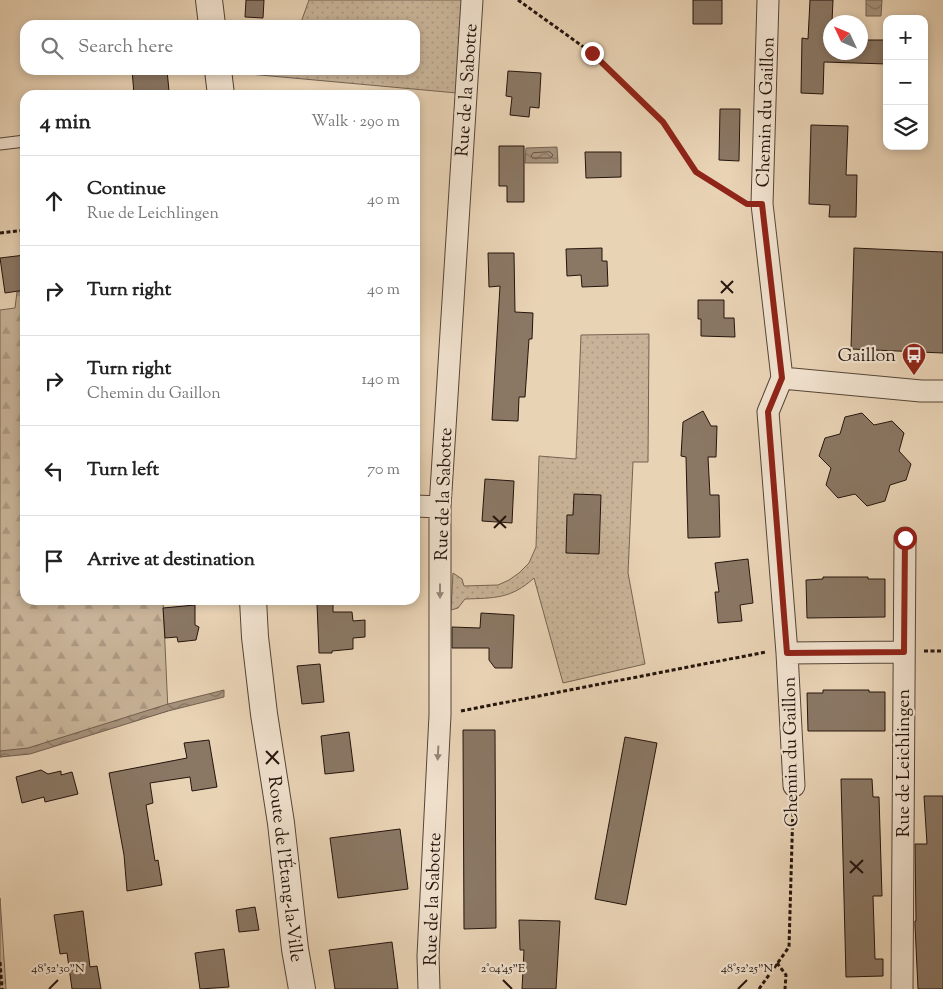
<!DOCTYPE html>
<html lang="en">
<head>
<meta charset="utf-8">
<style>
	:root { --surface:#fff; --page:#f6f6f6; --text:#222; --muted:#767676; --line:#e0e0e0 }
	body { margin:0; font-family:"Sorts Mill Goudy",serif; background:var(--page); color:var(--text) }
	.controls { position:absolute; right:15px; top:15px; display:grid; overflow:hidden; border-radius:10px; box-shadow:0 2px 8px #0003 }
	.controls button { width:45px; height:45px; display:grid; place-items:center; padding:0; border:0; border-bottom:1px solid var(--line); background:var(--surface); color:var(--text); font:25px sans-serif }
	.compass { position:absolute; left:823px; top:15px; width:45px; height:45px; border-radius:50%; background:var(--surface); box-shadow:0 2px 8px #0003; rotate:314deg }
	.stop { position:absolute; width:15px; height:15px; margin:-11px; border:4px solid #8f2418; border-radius:50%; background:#fff }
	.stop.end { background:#8f2418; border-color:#fff; box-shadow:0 1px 5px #0008 }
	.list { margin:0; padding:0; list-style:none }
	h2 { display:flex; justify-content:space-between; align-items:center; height:65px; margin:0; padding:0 20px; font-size:21px }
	h2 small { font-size:16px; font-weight:400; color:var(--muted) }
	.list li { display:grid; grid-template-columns:32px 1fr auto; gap:15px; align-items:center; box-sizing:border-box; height:90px; padding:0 20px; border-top:1px solid var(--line) }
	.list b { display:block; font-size:19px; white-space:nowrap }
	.list p { margin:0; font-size:16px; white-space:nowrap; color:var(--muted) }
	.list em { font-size:16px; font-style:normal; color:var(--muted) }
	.icon { flex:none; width:28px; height:28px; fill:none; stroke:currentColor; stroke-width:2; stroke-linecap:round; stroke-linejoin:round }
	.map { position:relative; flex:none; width:943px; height:989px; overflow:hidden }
	.search { position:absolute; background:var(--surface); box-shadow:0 2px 8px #0003; left:20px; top:20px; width:400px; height:55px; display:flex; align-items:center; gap:12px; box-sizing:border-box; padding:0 18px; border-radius:15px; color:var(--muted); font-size:19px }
	.panel { position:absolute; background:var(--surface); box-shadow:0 2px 8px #0003; left:20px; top:90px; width:400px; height:515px; border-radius:15px }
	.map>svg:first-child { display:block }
	.forest { fill:url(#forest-firs); stroke:#766452 }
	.park { fill:url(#park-dots); stroke:#766452 }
	.water { fill:url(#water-waves); stroke:#726050 }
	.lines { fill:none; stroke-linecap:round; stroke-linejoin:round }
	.shore { stroke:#655344; stroke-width:1 }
	.building { fill:#8a7764; stroke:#24140d }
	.service-casing { stroke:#554437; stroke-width:13 }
	.minor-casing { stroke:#554437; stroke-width:23 }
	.tertiary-casing { stroke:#554437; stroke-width:28 }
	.path { stroke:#24140d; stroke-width:3; stroke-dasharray:4 2.5; stroke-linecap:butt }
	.service { stroke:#f1e2cf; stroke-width:11 }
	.minor { stroke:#f1e2cf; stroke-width:21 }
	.tertiary { stroke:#f1e2cf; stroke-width:26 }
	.oneway { fill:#958578 }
	.route { stroke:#8f2418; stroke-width:6 }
	.ticks { fill:none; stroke:#24140d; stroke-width:2 }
	.labels { text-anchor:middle; stroke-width:4.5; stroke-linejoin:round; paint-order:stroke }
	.street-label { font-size:18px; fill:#24140d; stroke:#f1e2cf }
	.poi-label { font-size:18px; fill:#24140d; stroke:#f1e2cf; text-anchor:end }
	.ticks-label { font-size:12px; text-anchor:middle; fill:#24140d; stroke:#f1e2cf; stroke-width:4.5; stroke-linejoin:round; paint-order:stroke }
</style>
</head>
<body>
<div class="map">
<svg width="943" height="989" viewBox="0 0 943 989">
	<defs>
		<pattern id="forest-firs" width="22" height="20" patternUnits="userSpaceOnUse" patternTransform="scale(1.25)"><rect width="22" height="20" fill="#c8b398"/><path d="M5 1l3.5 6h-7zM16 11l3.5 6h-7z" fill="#ac9982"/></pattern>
		<pattern id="park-dots" width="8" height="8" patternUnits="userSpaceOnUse" patternTransform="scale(1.25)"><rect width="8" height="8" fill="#c8b398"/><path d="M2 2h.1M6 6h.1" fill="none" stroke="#ac9982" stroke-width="1.8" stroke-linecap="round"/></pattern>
		<pattern id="water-waves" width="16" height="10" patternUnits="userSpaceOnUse" patternTransform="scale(1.25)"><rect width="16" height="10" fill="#a6927c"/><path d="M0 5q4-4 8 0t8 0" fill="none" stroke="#877664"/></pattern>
	</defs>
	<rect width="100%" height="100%" fill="#e9d3b5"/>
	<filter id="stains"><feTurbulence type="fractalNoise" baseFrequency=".004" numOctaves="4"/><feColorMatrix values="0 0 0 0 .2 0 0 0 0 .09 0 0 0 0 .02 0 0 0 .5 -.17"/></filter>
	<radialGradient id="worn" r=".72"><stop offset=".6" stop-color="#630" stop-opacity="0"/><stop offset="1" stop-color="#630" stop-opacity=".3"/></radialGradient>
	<path class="forest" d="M25,291v309h138l5,111 -168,46v-447l15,-2 2,-16z
		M0,898l6,91h-6z"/>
	<path class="park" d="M309,0h156l-8,93 -219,-20v-3h177v-45h-115z
		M649,334l-1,128h-15l-5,111 17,91 -82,19 -29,-105c-23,21 -40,20 -69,21l-7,9 -7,2 2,-37 9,6 2,7 34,-1 11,-5 10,-7 10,-10 7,-16 3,-91 37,3 5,-124z"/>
	<path class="water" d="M866,0h16l-1,16h-15z
		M557,147l1,16h-33l1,-15z
		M224,690v7l-56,14 -138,43 -30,3v-6l28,-3 140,-44z"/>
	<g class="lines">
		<path class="shore" d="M550,152l3,3 -2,3h-18l-2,-2 2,-3z"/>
	</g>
	<path class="building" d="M246,0h18l-1,18 -18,-1z
		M693,0h29v24h-29z
		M810,0h23l-1,22h-2v30h30v-12h27v24l-63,-2 -1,32 -22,-1 1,-55 6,1z
		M132,70h35l2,21 -35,3z
		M508,71l33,2 -2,35 -9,-1 -1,10 -19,-2 2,-18 -6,-1z
		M720,109h20l-1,52 -20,-1z
		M811,125l37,1 -2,49h11l-1,42h-27l1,-12 -21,-1z
		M499,146h25v56h-17v-16h-8z
		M585,152h36v25l-35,1z
		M602,248v13h5l1,25 -26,1 -1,-12 -14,1 -1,-27z
		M854,248l89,4v101l-92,-4z
		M488,253h26l1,59 18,1 -1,26h-3l-4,58h-6l-1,24 -26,-1 8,-134 -11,1z
		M25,255v35l-20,3 -5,-35z
		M698,300h26v18h10l1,19 -34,-1v-17h-3z
		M703,411l8,15h6l-1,31h-8l2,38h9l1,42 -32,1 -2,-81 -5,-1 2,-34z
		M862,413l12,12 18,-4 12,12 -5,18 12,13 -5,16 -16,5 -5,16 -18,5 -12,-12 -17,4 -12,-13 5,-17 -12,-12 6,-18 15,-4 5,-17z
		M485,479l29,2 -2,42 -30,-2z
		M574,494l27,1 -2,59 -33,-1 1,-38h6z
		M748,559l5,44 -13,2 2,16 -24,2 -3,-31h4l-4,-29z
		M823,577h45v2h17v38l-78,1 -1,-38 17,-1z
		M333,603v9h19l1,9 12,-1v17l-12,1v11l-21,2v2h-13l-2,-49z
		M195,605v20l4,2 -3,13 -18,2 -1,-5 -12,1 -2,-30z
		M481,613l33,2 -2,53h-17l-6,-8v-12h-37v-21l28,1z
		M320,664l4,38 -22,2 -5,-38z
		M823,690h46v2h16v39h-77l-1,-38h16z
		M463,730h32l1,198 -32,1z
		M349,732l5,39 -29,3 -4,-38z
		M625,737l32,6 -31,162 -31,-6z
		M209,740l8,47 -25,4 -2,-14 -40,6 3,20 -7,2 9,56 3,-1 4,25 -35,6 -3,-36 -15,-82 78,-15 -3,-15z
		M41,770l7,4 13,-3v4l11,-3 6,22 -33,8 -1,-5 -22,6 -6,-26z
		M841,779h31l1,18h6l3,99h-9l2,63h8v17l-37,1z
		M924,796h19v193h-25l-3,-64v-4h1l-1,-77h12z
		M400,829l8,60 -70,9 -8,-60z
		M255,907l4,23 -20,2 -3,-22z
		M83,911l7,56 7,-1 4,23h-29l-5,-36 -7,1 -6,-39z
		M519,920l41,1 -4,68h-34l2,-39h-4z
		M392,942l6,47h-63l-6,-39z
		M224,949l5,38 -29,2 -5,-36z"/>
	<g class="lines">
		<defs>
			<path id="service" d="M0,144l25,-3"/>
			<path id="minor" d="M768,0l-6,204 20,174 -14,34 19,241 7,133
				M782,378l139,13h22
				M415,506l25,1
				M787,653l117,-1
				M429,989l-1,-33 12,-241v-208l32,-507
				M902,989l3,-451"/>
			<path id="tertiary" d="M209,0l3,25
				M218,70l3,25
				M253,600l2,37 9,77 17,109 14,126 7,40"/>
		</defs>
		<use href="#service" class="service-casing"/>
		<use href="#minor" class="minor-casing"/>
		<use href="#tertiary" class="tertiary-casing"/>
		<path class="path" d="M518,0l74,53 71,69 33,50 46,28
			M0,233l25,-3
			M924,651h19
			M461,711l305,-59
			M0,962l2,27
			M777,963l9,12 -1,14
			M759,989l30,-42 4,-140"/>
		<use href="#service" class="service"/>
		<use href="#minor" class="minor"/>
		<use href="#tertiary" class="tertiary"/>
	</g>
	<defs><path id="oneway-solid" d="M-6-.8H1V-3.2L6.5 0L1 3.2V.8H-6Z" transform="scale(1.25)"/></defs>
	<g class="oneway">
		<use href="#oneway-solid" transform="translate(440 591) rotate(90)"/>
		<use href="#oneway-solid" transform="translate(438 753) rotate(93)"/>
	</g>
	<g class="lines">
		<path class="route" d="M592,53l71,69 33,50 51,32h15l20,174 -14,34 19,241 117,-1 1,-114"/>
	</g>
	<path class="ticks" d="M721,281l12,12M721,293l12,-12M493,516l13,12M494,528l12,-12M266,751l13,13M266,764l12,-13M850,861l13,12M850,873l13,-13M503,980l9,9M49,989l9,-9M738,989l9,-9"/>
	<defs>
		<symbol id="bus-pin" viewBox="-11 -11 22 30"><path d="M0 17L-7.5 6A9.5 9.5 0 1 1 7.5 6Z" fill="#8f2418" stroke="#f1e2cf"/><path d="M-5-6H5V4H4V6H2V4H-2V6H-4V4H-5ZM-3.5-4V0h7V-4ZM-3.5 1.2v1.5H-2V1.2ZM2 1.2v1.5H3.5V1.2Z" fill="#fff"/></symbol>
	</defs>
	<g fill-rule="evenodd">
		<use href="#bus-pin" x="900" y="341" width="28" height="38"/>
	</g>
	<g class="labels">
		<g class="street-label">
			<text transform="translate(466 90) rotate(-86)" y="6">Rue de la Sabotte</text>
			<text transform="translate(765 112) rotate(-88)" y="6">Chemin du Gaillon</text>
			<text transform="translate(443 494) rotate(-88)" y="6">Rue de la Sabotte</text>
			<text transform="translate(790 752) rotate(-91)" y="6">Chemin du Gaillon</text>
			<text transform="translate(903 763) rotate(-90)" y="6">Rue de Leichlingen</text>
			<text transform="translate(286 869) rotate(83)" y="6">Route de l'Étang-la-Ville</text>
			<text transform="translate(432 899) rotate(-88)" y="6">Rue de la Sabotte</text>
		</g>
		<g class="poi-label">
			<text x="896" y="361">Gaillon</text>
		</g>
	</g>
	<g class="ticks-label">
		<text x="58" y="972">48°52'30"N</text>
		<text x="747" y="972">48°52'25"N</text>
		<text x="503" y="972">2°04'45"E</text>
	</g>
	<rect width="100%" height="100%" filter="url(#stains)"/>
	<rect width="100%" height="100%" fill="url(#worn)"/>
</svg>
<div class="controls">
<button>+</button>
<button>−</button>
<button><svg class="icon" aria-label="layers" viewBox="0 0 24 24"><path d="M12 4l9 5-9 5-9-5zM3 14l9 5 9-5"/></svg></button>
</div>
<svg class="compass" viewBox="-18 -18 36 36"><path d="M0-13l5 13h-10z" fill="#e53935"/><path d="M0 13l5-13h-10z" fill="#767676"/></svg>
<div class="stop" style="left:905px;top:538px"></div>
<div class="stop end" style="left:592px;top:53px"></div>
<div class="search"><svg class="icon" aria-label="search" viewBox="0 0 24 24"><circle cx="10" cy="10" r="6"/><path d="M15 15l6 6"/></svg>Search here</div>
<section class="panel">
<h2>4 min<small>Walk · 290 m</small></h2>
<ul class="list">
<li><svg class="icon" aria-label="ahead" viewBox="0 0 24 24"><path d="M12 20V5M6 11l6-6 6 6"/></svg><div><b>Continue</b><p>Rue de Leichlingen</p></div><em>40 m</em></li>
<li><svg class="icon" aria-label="right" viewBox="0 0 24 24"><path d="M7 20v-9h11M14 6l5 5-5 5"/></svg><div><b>Turn right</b></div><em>40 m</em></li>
<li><svg class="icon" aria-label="right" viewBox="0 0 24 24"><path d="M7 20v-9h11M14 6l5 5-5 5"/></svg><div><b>Turn right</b><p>Chemin du Gaillon</p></div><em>140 m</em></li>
<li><svg class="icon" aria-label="left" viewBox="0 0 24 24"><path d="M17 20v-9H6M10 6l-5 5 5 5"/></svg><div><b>Turn left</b></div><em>70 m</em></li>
<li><svg class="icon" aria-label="arrive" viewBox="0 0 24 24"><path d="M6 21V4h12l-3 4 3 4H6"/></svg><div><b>Arrive at destination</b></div></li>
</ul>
</section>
</div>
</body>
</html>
